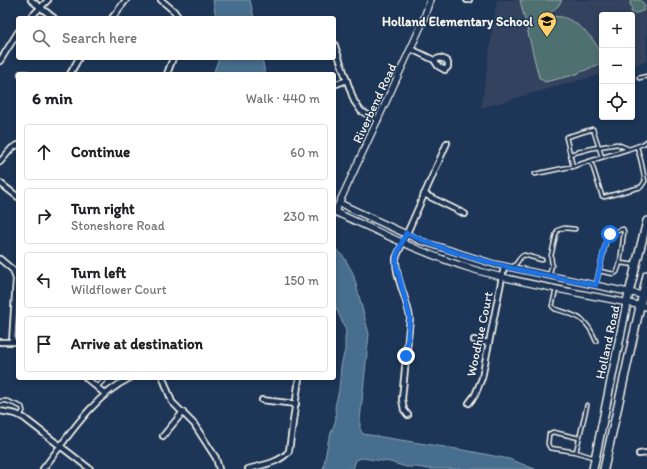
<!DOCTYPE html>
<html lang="en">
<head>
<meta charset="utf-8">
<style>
	:root { --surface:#fff; --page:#f2f2f2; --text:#202124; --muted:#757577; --line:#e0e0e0 }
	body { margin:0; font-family:Itim,sans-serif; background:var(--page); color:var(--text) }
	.controls { position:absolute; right:12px; top:12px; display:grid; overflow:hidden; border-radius:4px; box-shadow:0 2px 6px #0003 }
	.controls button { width:36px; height:36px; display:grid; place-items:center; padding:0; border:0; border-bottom:1px solid var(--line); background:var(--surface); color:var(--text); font:20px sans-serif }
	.stop { position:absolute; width:12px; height:12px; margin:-9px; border:3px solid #1a73e8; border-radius:50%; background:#fff }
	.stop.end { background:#1a73e8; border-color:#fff; box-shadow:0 1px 4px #0008 }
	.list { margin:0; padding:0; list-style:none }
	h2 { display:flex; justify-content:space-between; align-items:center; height:52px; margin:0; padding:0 16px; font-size:17px }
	h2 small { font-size:13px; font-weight:400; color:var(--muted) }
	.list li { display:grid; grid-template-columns:26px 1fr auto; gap:12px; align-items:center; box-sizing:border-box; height:56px; margin:0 8px 8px; padding:0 8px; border:1px solid var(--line); border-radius:4px }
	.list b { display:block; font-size:15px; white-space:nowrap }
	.list p { margin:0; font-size:13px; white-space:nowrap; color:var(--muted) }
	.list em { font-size:13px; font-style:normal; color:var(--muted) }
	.icon { flex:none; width:22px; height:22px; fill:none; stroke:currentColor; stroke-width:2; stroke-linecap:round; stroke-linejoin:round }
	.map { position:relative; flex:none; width:647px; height:469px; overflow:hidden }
	.search { position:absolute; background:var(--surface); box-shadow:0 2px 6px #0003; left:16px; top:16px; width:320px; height:44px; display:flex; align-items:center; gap:10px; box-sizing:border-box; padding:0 14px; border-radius:4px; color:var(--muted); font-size:15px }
	.panel { position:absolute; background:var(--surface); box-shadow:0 2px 6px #0003; left:16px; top:72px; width:320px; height:308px; border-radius:4px }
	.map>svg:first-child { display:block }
	.built { fill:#32425e }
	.green { fill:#507070; stroke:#a2b0ac }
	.water { fill:#466e8e; stroke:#8ca2b2 }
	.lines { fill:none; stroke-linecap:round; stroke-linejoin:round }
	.service-casing { stroke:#f4f1e8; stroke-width:5.5 }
	.minor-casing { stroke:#f4f1e8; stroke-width:8 }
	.tertiary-casing { stroke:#f4f1e8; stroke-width:8 }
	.secondary-casing { stroke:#f4f1e8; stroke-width:10 }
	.service { stroke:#1d3557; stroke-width:2.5 }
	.minor { stroke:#1d3557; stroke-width:4.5 }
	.tertiary { stroke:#1d3557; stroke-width:5.5 }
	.secondary { stroke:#1d3557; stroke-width:7 }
	.route { stroke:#1a73e8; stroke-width:5 }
	.labels { text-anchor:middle; stroke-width:3; stroke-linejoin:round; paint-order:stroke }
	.poi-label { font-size:13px; font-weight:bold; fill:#f4f1e8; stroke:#1d3557; text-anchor:end }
	.street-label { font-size:13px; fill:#f4f1e8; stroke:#1d3557 }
</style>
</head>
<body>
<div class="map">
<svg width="647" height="469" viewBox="0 0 647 469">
	<rect width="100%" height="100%" fill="#1d3557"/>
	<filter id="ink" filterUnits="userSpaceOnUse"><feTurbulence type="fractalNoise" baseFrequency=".025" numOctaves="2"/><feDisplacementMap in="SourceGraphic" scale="8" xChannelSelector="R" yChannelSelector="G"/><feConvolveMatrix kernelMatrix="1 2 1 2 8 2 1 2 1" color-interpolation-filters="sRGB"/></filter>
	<g filter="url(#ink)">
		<path class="built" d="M497,0h150v61l-15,5v-51h-30v59l-121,34z"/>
		<path class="green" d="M520,0h42l-4,6 -12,11c5,0 11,-1 16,0 18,5 40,27 40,46l-28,12 -29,7 -6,-4z
			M631,0h10l4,6 -2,5 -7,2h-4l-1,-2 1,-3 -2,-4z"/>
		<path class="water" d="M213,0h37l4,18h-38z
			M219,58h43l3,16h-52z
			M334,248l8,6 11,19 16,61 -9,86v9l3,5 106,17 40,8 26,10h-106l-13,-2h-10l-16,-5 -28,-4 -6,2 -3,9h-30l5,-27 8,-23 -1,-12 4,-17 2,-24 4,-16v-11l1,-8 -12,-28z"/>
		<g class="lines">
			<defs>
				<path id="service" d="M639,78l8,-2
					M570,154l-4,-17 27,-8 9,28
					M591,161l11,35 2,1 37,-10 4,-6 -4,-20 -4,-14
					M573,167l-3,-13 23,-6 24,-4 12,5
					M535,174l39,-8 55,-17 14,-5 4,-3
					M512,267c6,-2 6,-10 12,-12l18,5
					M599,271l15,3 3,-2 3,-9 16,2
					M549,276l3,-11 -1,-9 5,-22 2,-4 6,-2 11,1
					M596,285l11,-48 7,-5 9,-3 1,3 -4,31
					M556,289l-4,17 3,3c23,7 32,9 41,32
					M97,387l9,-9
					M0,401h7l15,6 1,4 -3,5
					M587,405l-11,47 19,6
					M576,452l-26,-4 -2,-4 1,-10 4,-2 26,6"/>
				<path id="minor" d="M31,0l23,18
					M161,0l13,11 5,7
					M467,0h2
					M30,18l18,-18
					M112,18l14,-18
					M334,43l20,58 7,10 17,9
					M411,49l23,11 4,6 7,4 3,-3v-4l-2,-3 -6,-2 -6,2
					M0,61l18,-29
					M21,74h5
					M70,74l9,-16
					M167,74l6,-16
					M334,85l13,-5
					M0,162l12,-14 6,-3
					M0,183l18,14
					M424,194l41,20
					M0,259l13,11 3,9 -4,63
					M474,340l15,3
					M0,342h18
					M86,378l19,16
					M163,378l9,24 22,22 22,34 3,11
					M262,400l34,4
					M469,403l6,-8 7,-17 22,-111
					M0,411l16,3 8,4 66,51
					M408,415l-4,-5 -2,-11 8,-81c-3,-20 -15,-40 -14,-60l51,-115
					M163,436l20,-24
					M639,454l8,-1
					M43,469c25,-32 50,-73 87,-91
					M248,469c14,-4 32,-6 41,-18l10,-73"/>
				<path id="tertiary" d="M430,0l-8,24 -87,188c45,20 90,43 137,57 57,17 117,25 175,38
					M339,203l82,38 73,23 153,32"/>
				<path id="secondary" d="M593,469l36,-176 18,-72
					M604,469l43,-194"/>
			</defs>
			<use href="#service" class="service-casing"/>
			<use href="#minor" class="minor-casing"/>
			<use href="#tertiary" class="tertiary-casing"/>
			<use href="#secondary" class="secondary-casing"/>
			<use href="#service" class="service"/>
			<use href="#minor" class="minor"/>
			<use href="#tertiary" class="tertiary"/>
			<use href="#secondary" class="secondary"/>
		</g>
	</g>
	<g class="lines" filter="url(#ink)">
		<path class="route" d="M406,356l4,-38 -14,-54 1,-10 9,-21c60,28 125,40 190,52l10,-45 4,-6"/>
	</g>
	<defs>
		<symbol id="school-pin" viewBox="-11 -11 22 30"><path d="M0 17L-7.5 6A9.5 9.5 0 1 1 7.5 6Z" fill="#ffd166" stroke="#1d3557"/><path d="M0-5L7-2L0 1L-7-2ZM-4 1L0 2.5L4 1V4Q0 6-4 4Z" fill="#111"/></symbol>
	</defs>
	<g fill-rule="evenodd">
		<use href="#school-pin" x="536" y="10" width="22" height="30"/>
	</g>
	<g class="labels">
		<g class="poi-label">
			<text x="533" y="26">Holland Elementary School</text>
		</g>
		<g class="street-label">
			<text transform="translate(374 103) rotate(-65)" y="5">Riverbend Road</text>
			<text transform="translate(479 334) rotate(-78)" y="5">Woodhue Court</text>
			<text transform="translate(607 342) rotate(-78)" y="5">Holland Road</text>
		</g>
	</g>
</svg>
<div class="controls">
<button>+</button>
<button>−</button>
<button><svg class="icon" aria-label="locate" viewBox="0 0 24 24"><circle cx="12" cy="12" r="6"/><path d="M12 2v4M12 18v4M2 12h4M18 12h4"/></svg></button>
</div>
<div class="stop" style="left:610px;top:234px"></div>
<div class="stop end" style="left:406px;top:356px"></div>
<div class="search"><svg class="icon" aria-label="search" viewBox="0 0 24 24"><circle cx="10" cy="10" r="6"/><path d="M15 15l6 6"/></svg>Search here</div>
<section class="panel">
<h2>6 min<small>Walk · 440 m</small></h2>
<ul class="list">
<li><svg class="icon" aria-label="ahead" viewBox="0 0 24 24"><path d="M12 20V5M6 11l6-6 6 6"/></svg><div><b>Continue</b></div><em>60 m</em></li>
<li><svg class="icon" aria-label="right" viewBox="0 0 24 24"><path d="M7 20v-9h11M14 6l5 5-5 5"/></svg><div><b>Turn right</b><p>Stoneshore Road</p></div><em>230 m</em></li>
<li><svg class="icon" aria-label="left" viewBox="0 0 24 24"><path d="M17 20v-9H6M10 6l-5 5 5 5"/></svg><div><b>Turn left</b><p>Wildflower Court</p></div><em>150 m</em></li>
<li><svg class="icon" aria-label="arrive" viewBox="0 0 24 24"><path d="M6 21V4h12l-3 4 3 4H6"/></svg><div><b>Arrive at destination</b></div></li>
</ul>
</section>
</div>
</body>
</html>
